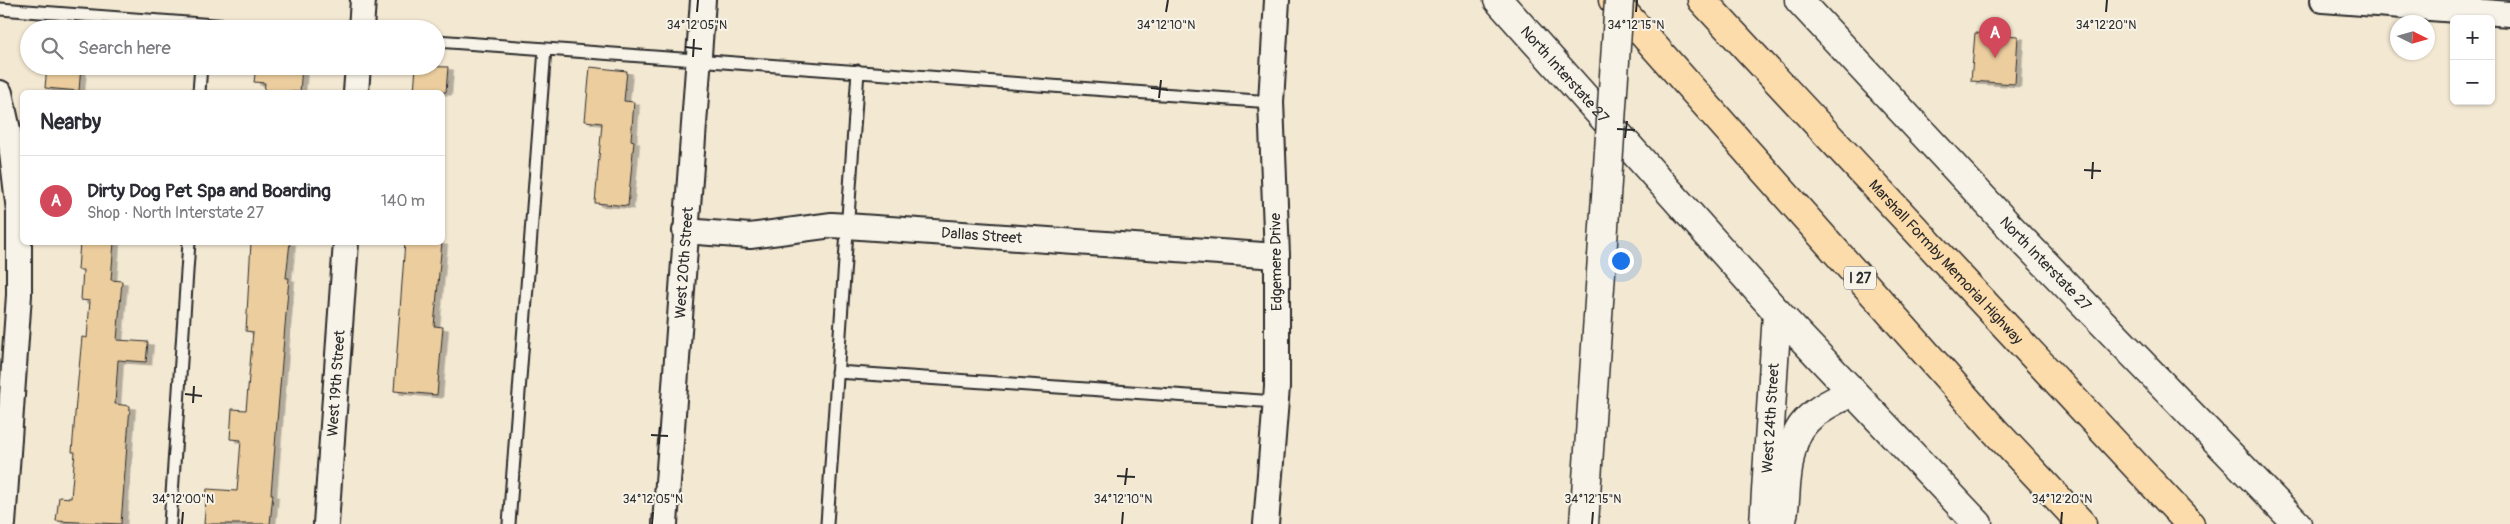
<!DOCTYPE html>
<html lang="en">
<head>
<meta charset="utf-8">
<style>
	:root { --surface:#fff; --page:#f2f2f3; --text:#2b2b33; --muted:#7c7c81; --line:#e1e1e2; --accent:#d1495b }
	body { margin:0; font-family:Pangolin,sans-serif; background:var(--page); color:var(--text) }
	.controls { position:absolute; right:15px; top:15px; display:grid; overflow:hidden; border-radius:8px; box-shadow:0 1px 4px #0004 }
	.controls button { width:45px; height:45px; display:grid; place-items:center; padding:0; border:0; border-bottom:1px solid var(--line); background:var(--surface); color:var(--text); font:25px sans-serif }
	.compass { position:absolute; left:2390px; top:15px; width:45px; height:45px; border-radius:50%; background:var(--surface); box-shadow:0 1px 4px #0004; rotate:95deg }
	.you { position:absolute; left:1620px; top:260px; width:18px; height:18px; margin:-12px; border:4px solid #fff; border-radius:50%; background:#1a73e8; box-shadow:0 0 0 8px #1a73e833 }
	.badge { display:grid; place-items:center; width:32px; height:32px; border-radius:50%; background:var(--accent); color:#fff; font-size:16px; font-weight:700 }
	.pin { position:absolute; translate:-50% -41px; filter:drop-shadow(0 1px 2px #0008) }
	.pin::after { content:''; position:absolute; top:26px; width:18px; height:15px; background:inherit; clip-path:polygon(0 0,100% 0,50% 100%) }
	.list { margin:0; padding:0; list-style:none }
	h2 { display:flex; justify-content:space-between; align-items:center; height:65px; margin:0; padding:0 20px; font-size:21px }
	h2 small { font-size:16px; font-weight:400; color:var(--muted) }
	.list li { display:grid; grid-template-columns:32px 1fr auto; gap:15px; align-items:center; box-sizing:border-box; height:90px; padding:0 20px; border-top:1px solid var(--line) }
	.list b { display:block; font-size:19px; white-space:nowrap }
	.list p { margin:0; font-size:16px; white-space:nowrap; color:var(--muted) }
	.list em { font-size:16px; font-style:normal; color:var(--muted) }
	.icon { flex:none; width:28px; height:28px; fill:none; stroke:currentColor; stroke-width:2; stroke-linecap:round; stroke-linejoin:round }
	.map { position:relative; flex:none; width:2510px; height:524px; overflow:hidden }
	.search { position:absolute; background:var(--surface); box-shadow:0 1px 4px #0004; left:20px; top:20px; width:425px; height:55px; display:flex; align-items:center; gap:12px; box-sizing:border-box; padding:0 18px; border-radius:28px; color:var(--muted); font-size:19px }
	.panel { position:absolute; background:var(--surface); box-shadow:0 1px 4px #0004; left:20px; top:90px; width:425px; height:155px; border-radius:8px }
	.map>svg:first-child { display:block }
	.building { fill:#ebcd9e; stroke:#2b2b2b; filter:url(#shadow) }
	.lines { fill:none; stroke-linecap:round; stroke-linejoin:round }
	.lane-casing { stroke:#2b2b2b; stroke-width:15 }
	.street-casing { stroke:#2b2b2b; stroke-width:28 }
	.secondary-casing { stroke:#2b2b2b; stroke-width:31 }
	.highway-casing { stroke:#2b2b2b; stroke-width:31 }
	.lane { stroke:#f7f3e8; stroke-width:11 }
	.street { stroke:#f7f3e8; stroke-width:24 }
	.secondary { stroke:#f7f3e8; stroke-width:28 }
	.highway { stroke:#fddcac; stroke-width:28 }
	.secondary-bridge-casing { stroke:#2b2b2b; stroke-width:31; stroke-linecap:butt }
	.secondary-bridge { stroke:#f7f3e8; stroke-width:28 }
	.ticks { fill:none; stroke:#2b2b2b; stroke-width:2 }
	.labels { text-anchor:middle; stroke-width:4; stroke-linejoin:round; paint-order:stroke }
	.shield { fill:#f7f3e8; stroke:#686764; stroke-width:1 }
	.shield-label { font-size:14px; font-weight:bold; fill:#2b2b2b }
	.street-label { font-size:15px; fill:#2b2b2b; stroke:#f7f3e8 }
	.ticks-label { font-size:12px; text-anchor:middle; fill:#2b2b2b; stroke:#f7f3e8; stroke-width:4; stroke-linejoin:round; paint-order:stroke }
</style>
</head>
<body>
<div class="map">
<svg width="2510" height="524" viewBox="0 0 2510 524">
	<defs>
		<filter id="shadow"><feDropShadow dx="5.5" dy="3" stdDeviation="0" flood-color="#0004"/></filter>
	</defs>
	<rect width="100%" height="100%" fill="#f3e8d2"/>
	<filter id="ink" filterUnits="userSpaceOnUse"><feTurbulence type="fractalNoise" baseFrequency=".02" numOctaves="2"/><feDisplacementMap in="SourceGraphic" scale="10" xChannelSelector="R" yChannelSelector="G"/><feConvolveMatrix kernelMatrix="1 2 1 2 8 2 1 2 1" color-interpolation-filters="sRGB"/></filter>
	<g filter="url(#ink)">
		<path class="building" d="M1975,33l43,3 -3,48 -44,-3z
			M47,66h34l-2,25 -34,-3z
			M256,66h46l-2,26h-36l1,-9 -11,-1z
			M416,66l32,1 -2,25h-32z
			M590,67l37,4 -3,30 10,1 -3,38 3,1 -6,65 -33,-3 7,-80 -17,-2z
			M80,242h34l-3,38 11,1 -5,59 31,2 -2,20 -28,-2 -3,44 15,2 -9,118 -65,-3 3,-24 12,1 4,-46h-3l4,-51 6,-64 5,1 3,-37 -9,-1 2,-30h-5z
			M251,242h39l-4,36h3l-18,216h2l-3,30h-66l3,-35 30,2 4,-51 -11,-1 2,-30 14,1 7,-78 -7,-1z
			M405,242h37l-8,84 9,1 -6,68 -43,-4z"/>
		<g class="lines">
			<defs>
				<path id="lane" d="M0,9l270,20
					M436,41l835,61
					M199,92l2,-26
					M837,372l439,30
					M170,524l19,-282
					M509,524l36,-475
					M827,524l31,-453"/>
				<g id="street">
					<path d="M2323,0l187,14"/>
					<path d="M361,29l2,-29"/>
					<path d="M356,92l2,-26"/>
					<path d="M0,93l11,51 8,67v84l-16,229"/>
					<path id="s1" d="M685,231l65,5 82,-11 445,31"/>
					<path id="s2" d="M326,524l20,-282"/>
					<path id="s3" d="M665,524l38,-524"/>
					<path d="M1266,524l11,-137v-131l-6,-154 6,-102"/>
				</g>
				<g id="secondary">
					<path id="s4" d="M1498,0l279,312 201,212"/>
					<path id="s5" d="M1799,0l211,227 287,297"/>
					<path d="M1584,524l18,-267"/>
					<path id="s6" d="M1764,524l13,-212"/>
					<path d="M1781,524c4,-12 4,-26 5,-39 6,-57 14,-69 67,-93"/>
				</g>
				<g id="highway">
					<path d="M1613,0l382,431 87,93"/>
					<path id="s7" d="M1702,0l488,524"/>
				</g>
			</defs>
			<use href="#lane" class="lane-casing"/>
			<use href="#street" class="street-casing"/>
			<use href="#secondary" class="secondary-casing"/>
			<use href="#highway" class="highway-casing"/>
			<use href="#lane" class="lane"/>
			<use href="#street" class="street"/>
			<use href="#secondary" class="secondary"/>
			<use href="#highway" class="highway"/>
			<defs>
				<path id="secondary-bridge" d="M1602,257l17,-257"/>
			</defs>
			<use href="#secondary-bridge" class="secondary-bridge-casing"/>
			<use href="#secondary-bridge" class="secondary-bridge"/>
		</g>
	</g>
	<path class="ticks" d="M697,12l1,-12M1166,12l2,-12M1636,12l1,-12M2106,12l1,-12M685,47l17,2M693,57l1,-18M1151,88l17,2M1159,98l2,-18M1617,129l18,1M1625,138l2,-17M2084,170l17,1M2092,179l1,-17M185,394l17,2M193,403l1,-17M651,435l17,1M659,444l1,-17M1117,476l18,1M1125,485l2,-17M182,524l1,-12M652,524l1,-12M1122,524l1,-12M1592,524l1,-12M2061,524l1,-12"/>
	<g class="labels">
		<rect class="shield" x="1844" y="266.5" width="32" height="23" rx="4"/>
		<g class="shield-label">
			<text x="1860" y="283">I 27</text>
		</g>
		<g class="street-label">
			<text dy="5" stroke="none"><textPath href="#s4" startOffset="100">North Interstate 27</textPath></text>
			<text dy="5" stroke="none"><textPath href="#s1" startOffset="298">Dallas Street</textPath></text>
			<text dy="5" stroke="none"><textPath href="#s3" startOffset="262">West 20th Street</textPath></text>
			<text transform="translate(1276 262) rotate(-91)" y="5">Edgemere Drive</text>
			<text dy="5" stroke="none"><textPath href="#s7" startOffset="358">Marshall Formby Memorial Highway</textPath></text>
			<text dy="5" stroke="none"><textPath href="#s5" startOffset="361">North Interstate 27</textPath></text>
			<text dy="5" stroke="none"><textPath href="#s2" startOffset="141">West 19th Street</textPath></text>
			<text dy="5" stroke="none"><textPath href="#s6" startOffset="106">West 24th Street</textPath></text>
		</g>
	</g>
	<g class="ticks-label">
		<text x="1166" y="29">34°12'10"N</text>
		<text x="1636" y="29">34°12'15"N</text>
		<text x="2106" y="29">34°12'20"N</text>
		<text x="697" y="29">34°12'05"N</text>
		<text x="183" y="503">34°12'00"N</text>
		<text x="653" y="503">34°12'05"N</text>
		<text x="1123" y="503">34°12'10"N</text>
		<text x="1593" y="503">34°12'15"N</text>
		<text x="2062" y="503">34°12'20"N</text>
	</g>
</svg>
<div class="controls">
<button>+</button>
<button>−</button>
</div>
<svg class="compass" viewBox="-18 -18 36 36"><path d="M0-13l5 13h-10z" fill="#e53935"/><path d="M0 13l5-13h-10z" fill="#7c7c81"/></svg>
<div class="you"></div>
<div class="pin badge" style="left:1995px;top:58px">A</div>
<div class="search"><svg class="icon" aria-label="search" viewBox="0 0 24 24"><circle cx="10" cy="10" r="6"/><path d="M15 15l6 6"/></svg>Search here</div>
<section class="panel">
<h2>Nearby<small></small></h2>
<ul class="list">
<li><span class="badge">A</span><div><b>Dirty Dog Pet Spa and Boarding</b><p>Shop · North Interstate 27</p></div><em>140 m</em></li>
</ul>
</section>
</div>
</body>
</html>
